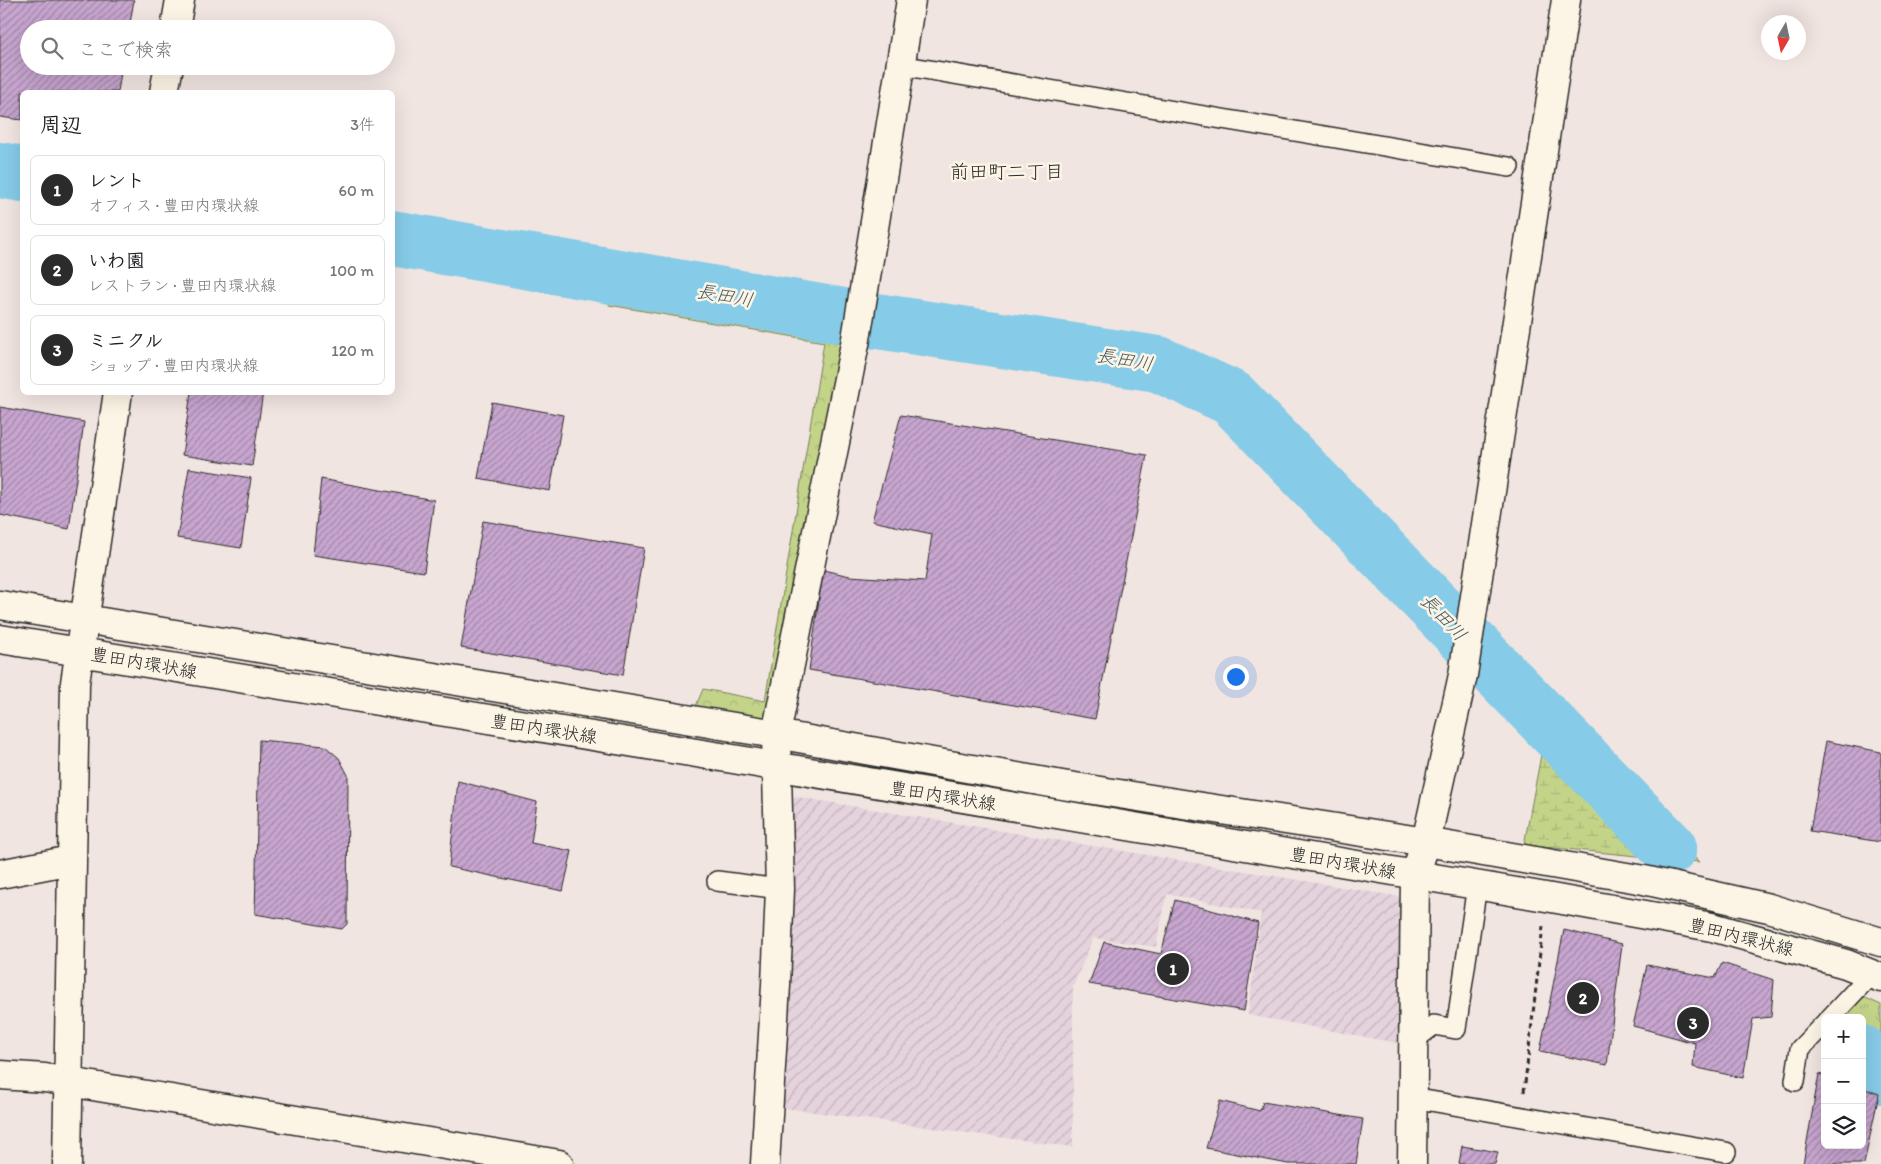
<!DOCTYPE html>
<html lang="ja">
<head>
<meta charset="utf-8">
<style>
	:root { --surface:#fff; --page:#f2f2f2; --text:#202124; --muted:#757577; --line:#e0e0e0; --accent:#2b2b2b }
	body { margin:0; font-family:Itim,"Klee One",sans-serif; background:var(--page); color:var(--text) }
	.controls { position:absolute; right:15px; bottom:15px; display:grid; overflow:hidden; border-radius:8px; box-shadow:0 5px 20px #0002 }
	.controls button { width:45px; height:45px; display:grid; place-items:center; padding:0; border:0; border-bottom:1px solid var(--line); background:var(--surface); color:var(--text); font:25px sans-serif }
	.compass { position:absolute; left:1761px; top:15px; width:45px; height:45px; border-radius:50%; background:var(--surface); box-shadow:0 5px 20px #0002; rotate:189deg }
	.you { position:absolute; left:1235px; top:676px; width:18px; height:18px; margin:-12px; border:4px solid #fff; border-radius:50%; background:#1a73e8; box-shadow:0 0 0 8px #1a73e833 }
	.badge { display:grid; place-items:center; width:32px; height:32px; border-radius:50%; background:var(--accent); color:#fff; font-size:16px; font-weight:700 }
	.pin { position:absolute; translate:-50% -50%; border:2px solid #fff; box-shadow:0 1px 5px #0006 }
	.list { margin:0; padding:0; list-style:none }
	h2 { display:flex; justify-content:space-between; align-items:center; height:65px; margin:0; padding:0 20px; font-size:21px }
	h2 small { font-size:16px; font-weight:400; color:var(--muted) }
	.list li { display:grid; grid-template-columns:32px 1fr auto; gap:15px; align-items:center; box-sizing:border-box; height:70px; margin:0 10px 10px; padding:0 10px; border:1px solid var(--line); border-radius:8px }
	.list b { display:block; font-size:19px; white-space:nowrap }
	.list p { margin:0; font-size:16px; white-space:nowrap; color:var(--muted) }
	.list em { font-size:16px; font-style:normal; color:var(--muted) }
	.icon { flex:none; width:28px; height:28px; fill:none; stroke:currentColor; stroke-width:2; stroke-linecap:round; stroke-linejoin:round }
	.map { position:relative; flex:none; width:1881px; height:1164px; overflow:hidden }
	.search { position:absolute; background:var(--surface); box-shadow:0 5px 20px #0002; left:20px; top:20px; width:375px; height:55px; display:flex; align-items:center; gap:12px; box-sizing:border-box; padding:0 18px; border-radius:28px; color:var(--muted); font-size:19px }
	.panel { position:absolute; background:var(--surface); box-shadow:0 5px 20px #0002; left:20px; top:90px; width:375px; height:305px; border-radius:8px }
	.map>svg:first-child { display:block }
	.industrial { fill:url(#industrial-furrows) }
	.grass { fill:url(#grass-tufts); stroke:#77805a }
	.forest { fill:url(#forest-crowns); stroke:#77805a }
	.wetland { fill:url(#wetland-marsh); stroke:#77805a }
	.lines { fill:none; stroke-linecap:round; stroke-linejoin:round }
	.river { stroke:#86cbe7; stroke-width:56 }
	.building { fill:url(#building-hatch); stroke:#2b2b2b }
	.service-casing { stroke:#2b2b2b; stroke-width:22 }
	.minor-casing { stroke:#2b2b2b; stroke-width:31 }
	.tertiary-casing { stroke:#2b2b2b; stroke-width:31 }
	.path { stroke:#2b2b2b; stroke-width:3; stroke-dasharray:5 4; stroke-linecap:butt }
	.service { stroke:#fcf5e5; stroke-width:19 }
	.minor { stroke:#fcf5e5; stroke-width:28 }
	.tertiary { stroke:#fcf5e5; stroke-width:28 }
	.labels { text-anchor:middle; stroke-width:5; stroke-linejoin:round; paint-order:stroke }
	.street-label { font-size:18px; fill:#2b2b2b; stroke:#fcf5e5 }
	.neighbourhood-label { font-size:19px; fill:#2b2b2b; stroke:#fcf5e5 }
	.water-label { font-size:19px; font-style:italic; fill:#465b63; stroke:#fcf5e5 }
</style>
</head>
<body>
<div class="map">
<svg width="1881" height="1164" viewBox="0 0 1881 1164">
	<defs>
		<pattern id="industrial-furrows" width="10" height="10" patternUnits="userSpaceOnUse" patternTransform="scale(1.25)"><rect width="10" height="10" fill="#e4d2dc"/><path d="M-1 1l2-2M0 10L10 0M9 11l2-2" fill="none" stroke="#c4b4bd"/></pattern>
		<pattern id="grass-tufts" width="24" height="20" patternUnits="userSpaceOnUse" patternTransform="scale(1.25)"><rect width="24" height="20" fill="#c3d489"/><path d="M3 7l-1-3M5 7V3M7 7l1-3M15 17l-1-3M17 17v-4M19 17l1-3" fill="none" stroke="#a8b676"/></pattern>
		<pattern id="forest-crowns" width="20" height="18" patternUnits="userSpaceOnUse" patternTransform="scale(1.25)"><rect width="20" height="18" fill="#c3d489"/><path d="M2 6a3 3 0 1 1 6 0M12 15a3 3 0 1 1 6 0" fill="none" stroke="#a8b676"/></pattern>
		<pattern id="wetland-marsh" width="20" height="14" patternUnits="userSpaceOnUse" patternTransform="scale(1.25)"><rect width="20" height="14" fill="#c3d489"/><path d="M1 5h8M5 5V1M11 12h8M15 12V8" fill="none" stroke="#a8b676"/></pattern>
		<pattern id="building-hatch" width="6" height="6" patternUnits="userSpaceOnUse" patternTransform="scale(1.25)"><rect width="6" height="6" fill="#c7a5cf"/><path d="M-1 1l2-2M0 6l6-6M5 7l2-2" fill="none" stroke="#a287a8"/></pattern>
	</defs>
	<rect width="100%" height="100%" fill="#f1e5e1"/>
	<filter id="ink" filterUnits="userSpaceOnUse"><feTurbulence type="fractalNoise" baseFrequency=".02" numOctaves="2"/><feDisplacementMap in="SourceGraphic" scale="10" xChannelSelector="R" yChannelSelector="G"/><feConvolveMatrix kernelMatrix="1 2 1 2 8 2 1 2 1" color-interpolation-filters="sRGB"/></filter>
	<g filter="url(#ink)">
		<path class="industrial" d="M785,795l622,103 -10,145 -149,-28 13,-102 -94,-19 -11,53 -63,-9 -20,49v160l-296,-40z"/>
		<path class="grass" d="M1859,995l22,10v53l-19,-22v-18h-16l-1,-3z"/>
		<path class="forest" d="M615,288l232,44 -79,390 -74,-11 9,-22 62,12 59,-359 -215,-37z"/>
		<path class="wetland" d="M1480,635l219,227 -175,-17 17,-90 -73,-87z"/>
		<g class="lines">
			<path class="river" d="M0,170l22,4
				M392,238l452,78 314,48 74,34 437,450
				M1862,1053l19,23"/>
		</g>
		<path class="building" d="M0,0h134l-5,29h-100v37h93l-4,26h-96v28l-22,-3z
			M191,392h72l-11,74 -70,-11z
			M492,402l71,13 -13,76 -72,-13z
			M0,407l84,15 -15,107 -69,-14z
			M901,415l246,40 -52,264 -286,-49 14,-100 27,6 75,5 7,-47 -60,-13z
			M189,468l62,10 -10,70 -64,-10z
			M321,479l113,21 -10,72 -111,-17z
			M483,521l161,27 -21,127 -162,-27z
			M259,740l66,6 14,12 9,17 -1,149 -5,5 -87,-15z
			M1826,741l55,11v90l-71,-11z
			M458,781l79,21 -6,41 41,8 -9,40 -114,-24z
			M1175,900l83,23 -14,88 -155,-27 15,-42 57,12z
			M1564,930l58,14 -15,121 -67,-14z
			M1722,963l52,17 -3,37 -18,2 -10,59 -50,-11 2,-24 -62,-17 14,-61 68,13z
			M1819,1074l6,2v69h37v-57l17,6 -15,70h-61z
			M1220,1101l40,10 3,-9 100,17 -7,45h-68l-82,-16z
			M1462,1146l36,6 -3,12h-36z"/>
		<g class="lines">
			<defs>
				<path id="service" d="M900,65l609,102
					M717,881l63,8
					M1830,1018l41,-44
					M1414,1040l20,-15 22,4 21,-144
					M1795,1081l5,-32 25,-26
					M1413,1098l313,54"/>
				<path id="minor" d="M175,29l5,-29
					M164,92l5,-26
					M0,874l71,-14
					M0,1075l45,3 514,86
					M67,1164l8,-481 43,-291
					M765,1164l11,-179 4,-96 -4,-155 80,-395 55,-339
					M1412,1164l3,-289 11,-33 37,-167 103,-675"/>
				<path id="tertiary" d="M0,605l776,129 286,51 364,57 218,38 125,28 112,34
					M0,639l727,119 819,139 166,30 134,37 35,14"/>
			</defs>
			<use href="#service" class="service-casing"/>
			<use href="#minor" class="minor-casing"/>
			<use href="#tertiary" class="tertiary-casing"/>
			<path class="path" d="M1524,1092l19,-166"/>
			<use href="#service" class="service"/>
			<use href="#minor" class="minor"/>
			<use href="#tertiary" class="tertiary"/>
		</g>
	</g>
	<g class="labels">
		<g class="street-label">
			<text transform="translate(144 663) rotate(10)" y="6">豊田内環状線</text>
			<text transform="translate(544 729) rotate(9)" y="6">豊田内環状線</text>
			<text transform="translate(943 796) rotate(9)" y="6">豊田内環状線</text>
			<text transform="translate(1343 863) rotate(10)" y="6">豊田内環状線</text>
			<text transform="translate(1741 937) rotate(14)" y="6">豊田内環状線</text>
		</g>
		<g class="neighbourhood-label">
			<text x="1007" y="178">前田町二丁目</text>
		</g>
		<g class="water-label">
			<text transform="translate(725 295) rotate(10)" y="7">長田川</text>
			<text transform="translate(1125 359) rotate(10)" y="7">長田川</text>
			<text transform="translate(1444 617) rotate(46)" y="7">長田川</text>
		</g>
	</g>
</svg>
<div class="controls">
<button>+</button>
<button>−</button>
<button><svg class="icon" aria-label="layers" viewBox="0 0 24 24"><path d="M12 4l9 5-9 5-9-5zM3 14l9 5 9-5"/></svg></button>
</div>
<svg class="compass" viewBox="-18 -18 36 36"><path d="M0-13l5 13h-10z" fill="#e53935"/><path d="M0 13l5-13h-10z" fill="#757577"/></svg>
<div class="you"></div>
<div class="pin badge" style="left:1173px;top:969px">1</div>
<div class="pin badge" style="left:1583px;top:998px">2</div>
<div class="pin badge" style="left:1693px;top:1023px">3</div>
<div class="search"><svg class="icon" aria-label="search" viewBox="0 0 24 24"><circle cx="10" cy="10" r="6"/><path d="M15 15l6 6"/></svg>ここで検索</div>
<section class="panel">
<h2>周辺<small>3件</small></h2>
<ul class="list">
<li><span class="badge">1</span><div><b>レント</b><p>オフィス · 豊田内環状線</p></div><em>60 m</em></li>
<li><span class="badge">2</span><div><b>いわ園</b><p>レストラン · 豊田内環状線</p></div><em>100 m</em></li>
<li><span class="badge">3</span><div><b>ミニクル</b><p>ショップ · 豊田内環状線</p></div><em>120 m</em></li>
</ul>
</section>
</div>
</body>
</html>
